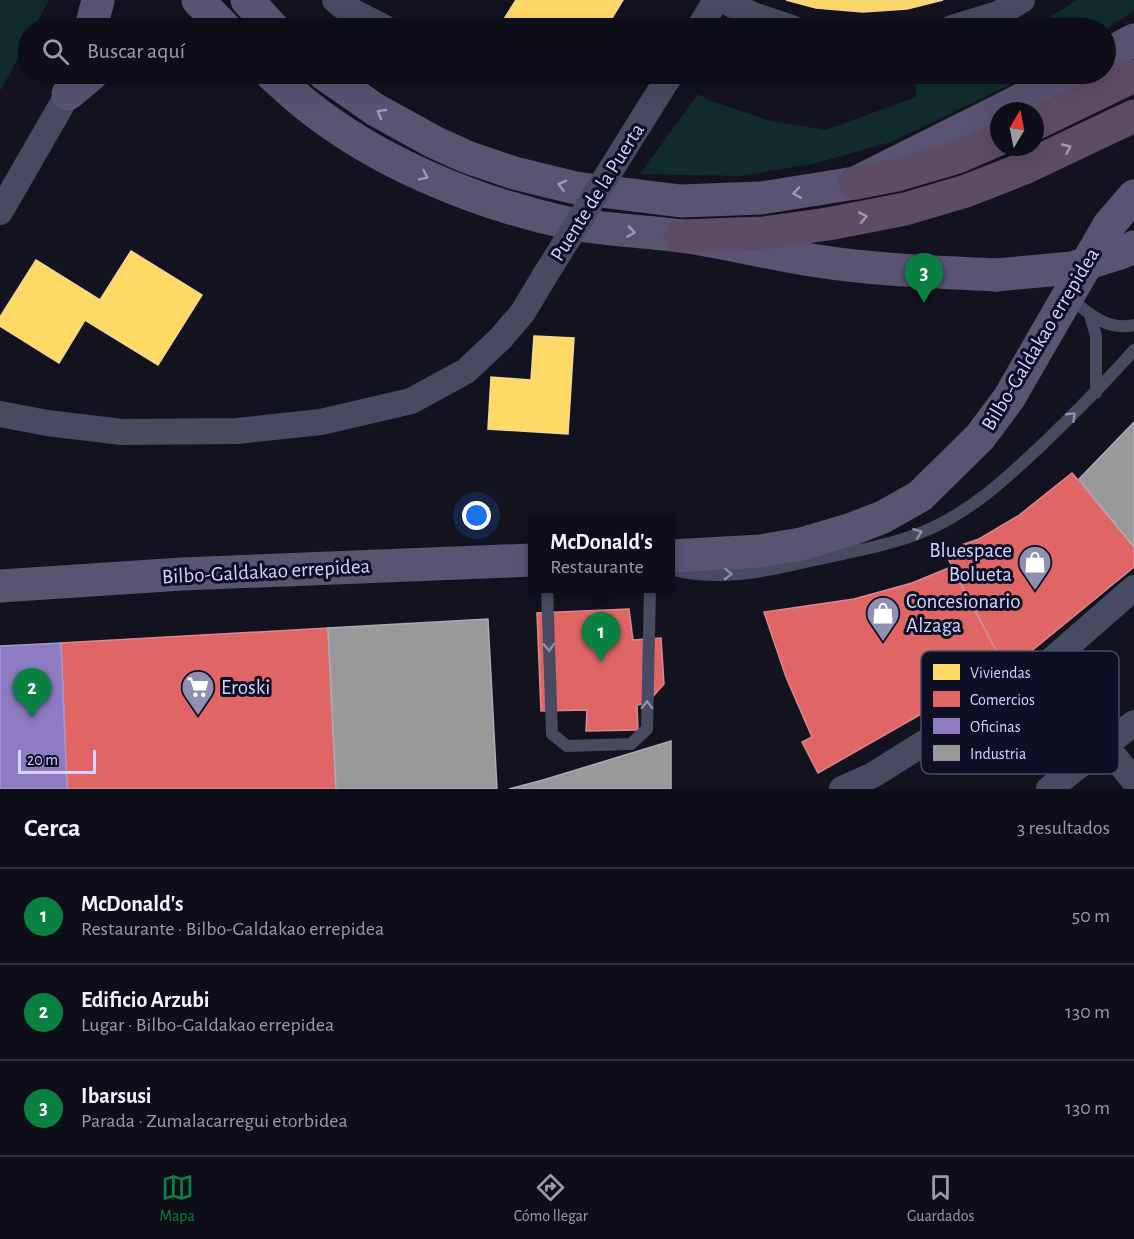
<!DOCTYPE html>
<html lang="es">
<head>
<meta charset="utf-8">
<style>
	:root { --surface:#0e0e18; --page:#1c1c25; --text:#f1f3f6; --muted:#9b9ca2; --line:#2e2e37; --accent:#0b8043 }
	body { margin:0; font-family:"Alegreya Sans",sans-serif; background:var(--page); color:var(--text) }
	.compass { position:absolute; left:990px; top:102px; width:54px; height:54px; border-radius:50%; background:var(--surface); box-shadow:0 6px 24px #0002; rotate:10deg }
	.scale { position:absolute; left:18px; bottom:15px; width:78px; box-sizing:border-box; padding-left:6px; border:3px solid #d2d4ff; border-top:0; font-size:16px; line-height:21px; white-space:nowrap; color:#d2d4ff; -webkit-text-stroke:4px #0e0e25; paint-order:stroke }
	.you { position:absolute; left:477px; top:516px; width:21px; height:21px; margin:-15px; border:4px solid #fff; border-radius:50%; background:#1a73e8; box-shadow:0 0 0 9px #1a73e833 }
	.badge { display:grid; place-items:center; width:39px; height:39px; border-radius:50%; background:var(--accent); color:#fff; font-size:20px; font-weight:700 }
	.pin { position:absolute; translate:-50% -50px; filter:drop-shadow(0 2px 3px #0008) }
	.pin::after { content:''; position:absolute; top:32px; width:21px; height:18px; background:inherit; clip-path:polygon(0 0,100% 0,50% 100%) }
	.popup { position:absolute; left:528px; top:515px; width:147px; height:78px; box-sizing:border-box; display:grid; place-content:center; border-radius:0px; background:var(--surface); filter:drop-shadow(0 2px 4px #0005); font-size:20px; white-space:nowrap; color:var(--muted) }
	.popup b { font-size:22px; color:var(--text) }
	.popup::after { content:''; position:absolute; left:50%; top:100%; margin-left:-12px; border:12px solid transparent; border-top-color:var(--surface) }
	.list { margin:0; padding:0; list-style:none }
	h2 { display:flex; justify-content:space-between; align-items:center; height:78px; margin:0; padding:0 24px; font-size:26px }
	h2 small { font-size:20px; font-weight:400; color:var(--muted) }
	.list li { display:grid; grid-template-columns:39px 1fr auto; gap:18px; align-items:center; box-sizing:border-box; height:96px; padding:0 24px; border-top:2px solid var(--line) }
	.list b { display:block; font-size:22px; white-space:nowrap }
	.list p { margin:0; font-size:20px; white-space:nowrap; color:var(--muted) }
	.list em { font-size:20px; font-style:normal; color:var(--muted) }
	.icon { flex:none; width:33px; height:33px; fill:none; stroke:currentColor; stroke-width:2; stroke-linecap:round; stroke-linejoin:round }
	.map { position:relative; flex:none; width:1134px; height:789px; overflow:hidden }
	.search { position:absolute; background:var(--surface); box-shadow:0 6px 24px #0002; left:18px; right:18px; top:18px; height:66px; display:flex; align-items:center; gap:15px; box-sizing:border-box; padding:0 21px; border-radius:33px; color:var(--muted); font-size:22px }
	.sheet { height:366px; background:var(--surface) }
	nav { display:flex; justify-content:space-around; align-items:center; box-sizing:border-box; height:84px; border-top:2px solid var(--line); background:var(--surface); font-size:16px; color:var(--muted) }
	nav a { display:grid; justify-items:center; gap:3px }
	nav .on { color:var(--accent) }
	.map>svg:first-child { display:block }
	.green { fill:#112c28 }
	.homes { fill:#ffd966; stroke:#f2d894; stroke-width:1.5 }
	.shops { fill:#e06666; stroke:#dc8794; stroke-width:1.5 }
	.offices { fill:#8e7cc3; stroke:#a296d5; stroke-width:1.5 }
	.industry { fill:#999; stroke:#aaabb8; stroke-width:1.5 }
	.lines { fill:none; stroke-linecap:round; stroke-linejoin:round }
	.lane { stroke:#484a61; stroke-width:12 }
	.street { stroke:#484a61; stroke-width:26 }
	.primary { stroke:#5a5473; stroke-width:33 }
	.highway { stroke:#5d4c66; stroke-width:33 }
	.street-bridge { stroke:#484a61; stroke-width:26 }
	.primary-bridge { stroke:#5a5473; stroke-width:33 }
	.oneway { stroke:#9c9ac0 }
	.oneway2 { stroke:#9d97ba }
	.oneway3 { stroke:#8d8fb0 }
	.labels { text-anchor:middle; stroke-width:6; stroke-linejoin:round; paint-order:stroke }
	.street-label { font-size:21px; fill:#d2d4ff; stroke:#0e0e25 }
	.poi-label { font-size:21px; fill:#d2d4ff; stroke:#0e0e25; text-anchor:start }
	.key { fill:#0e0e25; stroke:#494966; stroke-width:1.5 }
	.key-label { font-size:16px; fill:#d2d4ff }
</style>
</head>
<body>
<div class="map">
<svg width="1134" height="789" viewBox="0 0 1134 789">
	<rect width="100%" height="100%" fill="#131320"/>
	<path class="green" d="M0,0h49l-15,28h-6v12l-28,51z
		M1077,0h57v11l-28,18 -73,-1z
		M915,74h118l-142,68 -75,21 -76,13 -100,-2 58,-80 11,6 61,21 56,9 90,-33z"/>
	<path class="homes" d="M516,0h107l-17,28 -13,-7 -4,7h-71l-14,-9z
		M786,0h157l-36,9 -44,3 -47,-4z
		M131,251l71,44 -44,70 -73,-45 -26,43 -59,-37v-9l36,-57 64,40z
		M534,336l40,2 -6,96 -80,-5 3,-52 40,3z"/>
	<path class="shops" d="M1072,473l62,74v20l-127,104 -63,-120 35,-12 39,-23z
		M951,567l56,104 -35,14 -154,88 -16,-31 10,-5 -26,-60 -22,-65 90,-13 58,-16z
		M629,609l4,31 28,-2 3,46 -17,19 -10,2 1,25 -52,1 1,-21 -46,1 -4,-98z
		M328,628l8,161h-269l-6,-146z"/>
	<path class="offices" d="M61,643l6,146h-67v-143z"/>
	<path class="industry" d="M1134,422v125l-55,-68z
		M488,619l9,170h-161l-8,-161z
		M671,741v48h-162l34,-9z"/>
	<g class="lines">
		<path class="lane" d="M1070,298c19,16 37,33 64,27
			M1090,315l6,21v57
			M670,569c46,13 94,3 140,-8 35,-8 77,-15 110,-28 49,-19 88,-56 125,-91 31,-30 61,-60 89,-92
			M547,588l5,146 15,12 64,-2 16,-15 3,-141"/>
		<path class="street" d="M335,0l7,6 43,22
			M723,0l30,15 39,13
			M699,28l17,-28
			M952,28l46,-14 24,-14
			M650,107l21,-33
			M0,212l68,-118
			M0,414l47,9 75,9 115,-1 84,-9 90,-21 55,-30 35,-33 22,-26 21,-35
			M1106,746l28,35
			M842,789l31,-14 166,-104 95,-83
			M1049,789l85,-66"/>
		<path class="primary" d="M198,0l27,28
			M247,0l26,28
			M91,28l7,-28
			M1106,55l28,-15
			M271,74c11,10 22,20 34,30 73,59 171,99 263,119 37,7 76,8 113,13 43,6 86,17 130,24 61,10 123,12 185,15
			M324,74l52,36 58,32 33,15 47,16 62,15 105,13 80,-3 94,-15 144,-72
			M68,94l24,-20
			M999,111l73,-37
			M670,556l91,-5 40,-7 51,-15 31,-12 37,-21 60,-59 29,-39 100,-173 25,-29
			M0,586l182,-12 350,-14"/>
		<path class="highway" d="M1035,124l99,-48
			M855,183l42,-8 58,-17 44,-19
			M680,236l84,-3 64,-9 77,-15 61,-18 56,-22 112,-53"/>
		<path class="street-bridge" d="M544,277l106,-170"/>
		<path class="primary-bridge" d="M996,275l76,-7 48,-15 14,-6"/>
	</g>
	<defs><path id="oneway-chevron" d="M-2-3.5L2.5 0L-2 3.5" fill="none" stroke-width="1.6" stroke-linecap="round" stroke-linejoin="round" transform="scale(1.5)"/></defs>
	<g class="oneway">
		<use href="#oneway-chevron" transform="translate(381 113) rotate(-150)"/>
		<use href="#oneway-chevron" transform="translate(424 176) rotate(26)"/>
		<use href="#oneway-chevron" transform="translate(562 185) rotate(-166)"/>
		<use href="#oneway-chevron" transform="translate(797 193) rotate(172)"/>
		<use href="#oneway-chevron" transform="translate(631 232) rotate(8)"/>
	</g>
	<g class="oneway2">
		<use href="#oneway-chevron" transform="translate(1067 148) rotate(-25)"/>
		<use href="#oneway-chevron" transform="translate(863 217) rotate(-11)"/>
	</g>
	<g class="oneway3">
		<use href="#oneway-chevron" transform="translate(1072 416) rotate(-44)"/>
		<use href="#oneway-chevron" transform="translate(918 533) rotate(-20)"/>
		<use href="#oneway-chevron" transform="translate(728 574) rotate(2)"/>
		<use href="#oneway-chevron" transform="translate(549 647) rotate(88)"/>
		<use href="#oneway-chevron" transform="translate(647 705) rotate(-89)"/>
	</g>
	<defs>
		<symbol id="shop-pin" viewBox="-11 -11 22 30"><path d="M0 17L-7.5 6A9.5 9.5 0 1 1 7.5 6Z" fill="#8f90b1" stroke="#0e0e25"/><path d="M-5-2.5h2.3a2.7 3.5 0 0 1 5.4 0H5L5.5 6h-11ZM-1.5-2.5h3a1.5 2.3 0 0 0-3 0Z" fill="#fff"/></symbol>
		<symbol id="supermarket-pin" viewBox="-11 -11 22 30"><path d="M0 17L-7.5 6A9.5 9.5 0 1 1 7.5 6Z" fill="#8f90b1" stroke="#0e0e25"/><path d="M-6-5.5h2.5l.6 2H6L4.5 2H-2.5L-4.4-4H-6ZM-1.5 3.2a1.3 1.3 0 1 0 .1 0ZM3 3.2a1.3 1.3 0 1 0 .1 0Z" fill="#fff"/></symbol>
	</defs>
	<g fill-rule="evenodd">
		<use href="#shop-pin" x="1016" y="543" width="38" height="52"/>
		<use href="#shop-pin" x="864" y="594" width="38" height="52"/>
		<use href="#supermarket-pin" x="179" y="668" width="38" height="52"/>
	</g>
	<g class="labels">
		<g class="street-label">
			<text transform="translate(597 192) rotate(-58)" y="7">Puente de la Puerta</text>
			<text transform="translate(1040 339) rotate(-59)" y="7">Bilbo-Galdakao errepidea</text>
			<text transform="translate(266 571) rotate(-3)" y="7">Bilbo-Galdakao errepidea</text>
		</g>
		<g class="poi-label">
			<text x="1012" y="557" text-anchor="end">Bluespace<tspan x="1012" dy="24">Bolueta</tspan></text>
			<text x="906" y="608">Concesionario<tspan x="906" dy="24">Alzaga</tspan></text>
			<text x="221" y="694">Eroski</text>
		</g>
	</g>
	<rect x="921" y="651" width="198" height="123" rx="9" class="key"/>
	<rect x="933" y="664" width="27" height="16" fill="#ffd966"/>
	<rect x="933" y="691" width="27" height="16" fill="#e06666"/>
	<rect x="933" y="718" width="27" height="16" fill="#8e7cc3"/>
	<rect x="933" y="745" width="27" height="16" fill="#999"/>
	<g class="key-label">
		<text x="970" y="678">Viviendas</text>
		<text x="970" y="705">Comercios</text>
		<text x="970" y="732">Oficinas</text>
		<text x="970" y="759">Industria</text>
	</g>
</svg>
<svg class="compass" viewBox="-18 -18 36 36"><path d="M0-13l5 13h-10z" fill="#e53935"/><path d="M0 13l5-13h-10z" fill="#9b9ca2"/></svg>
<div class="scale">20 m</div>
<div class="you"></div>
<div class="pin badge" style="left:601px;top:662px">1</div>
<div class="popup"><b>McDonald's</b>Restaurante</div>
<div class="pin badge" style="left:32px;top:718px">2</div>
<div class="pin badge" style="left:924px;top:303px">3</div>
<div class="search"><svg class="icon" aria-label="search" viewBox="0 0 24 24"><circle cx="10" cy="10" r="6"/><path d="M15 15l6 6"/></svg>Buscar aquí</div>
</div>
<section class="sheet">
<h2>Cerca<small>3 resultados</small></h2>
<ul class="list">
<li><span class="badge">1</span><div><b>McDonald's</b><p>Restaurante · Bilbo-Galdakao errepidea</p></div><em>50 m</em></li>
<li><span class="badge">2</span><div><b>Edificio Arzubi</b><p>Lugar · Bilbo-Galdakao errepidea</p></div><em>130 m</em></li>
<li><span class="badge">3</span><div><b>Ibarsusi</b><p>Parada · Zumalacarregui etorbidea</p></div><em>130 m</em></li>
</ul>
</section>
<nav>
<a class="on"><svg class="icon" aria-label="map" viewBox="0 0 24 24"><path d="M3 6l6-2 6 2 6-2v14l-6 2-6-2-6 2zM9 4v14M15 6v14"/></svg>Mapa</a>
<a><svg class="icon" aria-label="directions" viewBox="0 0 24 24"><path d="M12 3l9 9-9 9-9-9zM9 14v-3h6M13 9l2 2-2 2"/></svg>Cómo llegar</a>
<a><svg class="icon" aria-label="saved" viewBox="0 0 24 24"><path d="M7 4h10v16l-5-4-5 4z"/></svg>Guardados</a>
</nav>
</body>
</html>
